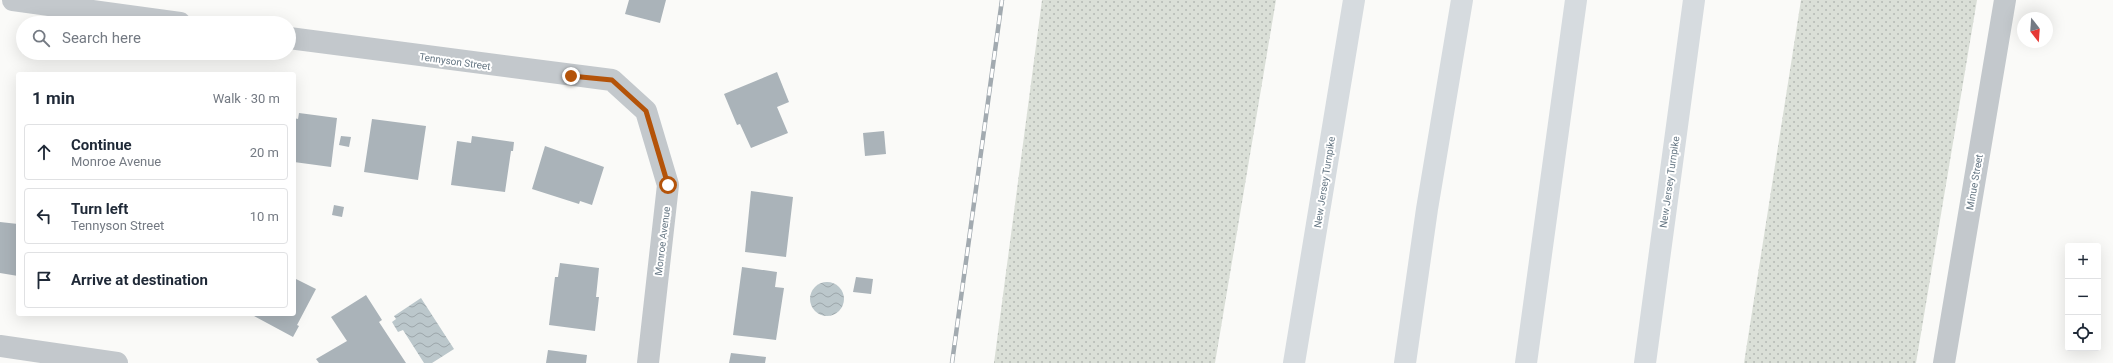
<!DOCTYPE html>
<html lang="en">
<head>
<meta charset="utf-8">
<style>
	:root { --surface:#fff; --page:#f2f2f3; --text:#1f2937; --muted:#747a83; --line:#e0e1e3 }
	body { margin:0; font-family:Roboto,sans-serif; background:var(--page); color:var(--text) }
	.controls { position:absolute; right:12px; bottom:12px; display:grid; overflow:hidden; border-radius:4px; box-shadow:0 4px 16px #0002 }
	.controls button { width:36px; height:36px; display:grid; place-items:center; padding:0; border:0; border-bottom:1px solid var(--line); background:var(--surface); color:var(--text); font:20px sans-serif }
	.compass { position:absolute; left:2017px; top:12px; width:36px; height:36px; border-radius:50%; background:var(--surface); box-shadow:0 4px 16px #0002; rotate:163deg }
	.stop { position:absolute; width:12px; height:12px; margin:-9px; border:3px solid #b45309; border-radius:50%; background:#fff }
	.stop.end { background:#b45309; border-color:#fff; box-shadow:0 1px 4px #0008 }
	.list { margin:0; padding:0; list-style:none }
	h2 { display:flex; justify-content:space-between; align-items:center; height:52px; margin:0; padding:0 16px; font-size:17px }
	h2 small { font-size:13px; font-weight:400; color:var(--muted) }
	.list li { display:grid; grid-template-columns:26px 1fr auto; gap:12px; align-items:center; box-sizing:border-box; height:56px; margin:0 8px 8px; padding:0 8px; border:1px solid var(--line); border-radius:4px }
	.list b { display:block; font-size:15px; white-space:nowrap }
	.list p { margin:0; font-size:13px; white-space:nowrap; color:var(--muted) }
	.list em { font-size:13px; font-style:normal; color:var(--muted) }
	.icon { flex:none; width:22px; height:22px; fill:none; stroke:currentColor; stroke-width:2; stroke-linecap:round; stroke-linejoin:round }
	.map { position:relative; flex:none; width:2113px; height:363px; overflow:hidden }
	.search { position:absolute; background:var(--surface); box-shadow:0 4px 16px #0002; left:16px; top:16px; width:280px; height:44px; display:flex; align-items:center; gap:10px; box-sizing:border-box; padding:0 14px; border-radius:22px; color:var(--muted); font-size:15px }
	.panel { position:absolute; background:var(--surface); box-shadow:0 4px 16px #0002; left:16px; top:72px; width:280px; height:244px; border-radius:4px }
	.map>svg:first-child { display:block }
	.grass { fill:url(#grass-dots) }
	.water { fill:url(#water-waves) }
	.building { fill:#aab3b9 }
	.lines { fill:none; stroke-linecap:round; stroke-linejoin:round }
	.minor { stroke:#c3c8cc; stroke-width:22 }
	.highway { stroke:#d6dbdf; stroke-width:22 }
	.rail-casing { stroke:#a2aab0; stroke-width:4.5 }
	.rail { stroke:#fff; stroke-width:3; stroke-dasharray:9; stroke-linecap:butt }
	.route { stroke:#b45309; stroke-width:5 }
	.labels { text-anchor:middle; stroke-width:4; stroke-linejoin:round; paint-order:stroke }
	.street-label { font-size:10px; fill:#657683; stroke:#fff }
</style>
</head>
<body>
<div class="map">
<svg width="2113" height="363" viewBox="0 0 2113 363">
	<defs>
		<pattern id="grass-dots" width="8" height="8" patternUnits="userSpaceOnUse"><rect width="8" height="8" fill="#dadfd7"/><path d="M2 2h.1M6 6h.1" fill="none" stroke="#b4b9b4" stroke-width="1.8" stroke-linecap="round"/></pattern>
		<pattern id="water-waves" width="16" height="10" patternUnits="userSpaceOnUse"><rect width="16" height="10" fill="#bbc7cb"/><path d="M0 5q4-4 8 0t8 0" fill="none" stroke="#9ca6aa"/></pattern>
	</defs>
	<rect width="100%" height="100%" fill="#fafaf8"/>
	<path class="grass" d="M1042,0h234l-61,363h-221z
		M1801,0h176l-61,363h-172z"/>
	<path class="water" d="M810 299a17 17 0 1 1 34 0a17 17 0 1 1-34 0Z
		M421,298l33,51 -22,14h-8l-21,-33 -5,2 -6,-10 4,-3 -2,-3z"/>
	<path class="building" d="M629,0h37l-6,23 -35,-9z
		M777,72l12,30 -12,5 11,26 -37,15 -11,-24 -3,1 -13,-31z
		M299,113l38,5 -6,49 -37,-5v-44l4,1z
		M372,119l54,7 -8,54 -54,-8z
		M884,131l2,23 -21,2 -2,-23z
		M341,136l10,1 -2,10 -10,-2z
		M472,136l42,6 -1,9h-2l-6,41 -54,-7 6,-44 14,2z
		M545,146l59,21 -12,38 -12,-4 -1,3 -47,-15z
		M751,191l42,6 -7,60 -41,-5z
		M334,205l10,2 -2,10 -10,-2z
		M0,222l18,2v52l-18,-3z
		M560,263l39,5 -3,29h3l-4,34 -46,-6 6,-48h3z
		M742,267l35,5 -2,15 9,1 -8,52 -43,-5z
		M856,277l17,2 -2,15 -18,-2z
		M294,278l22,11 -19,36 2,1 -6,11 -39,-21 1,-2h39z
		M366,295l16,25 -3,2 27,41h-87l-3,-4 31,-18 -16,-24z
		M548,350l39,5 -1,8h-40z
		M731,353l35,4 -1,6h-36z"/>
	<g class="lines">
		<path class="minor" d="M13,0l167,23
			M289,38l323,42 34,31 22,74 -20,178
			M0,346l117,17
			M1944,363l61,-363"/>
		<path class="highway" d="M1294,363l60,-363
			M1405,363l22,-154 35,-209
			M1526,363l50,-363
			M1645,363l49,-363"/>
		<defs>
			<path id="rail" d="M952,363l50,-363"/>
		</defs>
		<use href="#rail" class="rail-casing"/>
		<use href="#rail" class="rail"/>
	</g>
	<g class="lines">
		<path class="route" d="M571,76l41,4 34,31 22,74"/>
	</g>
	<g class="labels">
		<g class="street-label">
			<text transform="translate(455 61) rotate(8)" y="4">Tennyson Street</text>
			<text transform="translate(1324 182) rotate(-81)" y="4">New Jersey Turnpike</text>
			<text transform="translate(1669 182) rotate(-82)" y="4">New Jersey Turnpike</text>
			<text transform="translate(1974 182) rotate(-80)" y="4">Minue Street</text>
			<text transform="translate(662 241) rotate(-83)" y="4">Monroe Avenue</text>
		</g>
	</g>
</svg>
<div class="controls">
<button>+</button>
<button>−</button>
<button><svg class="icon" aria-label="locate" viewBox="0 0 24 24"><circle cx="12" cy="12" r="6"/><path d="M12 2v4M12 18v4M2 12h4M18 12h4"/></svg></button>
</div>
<svg class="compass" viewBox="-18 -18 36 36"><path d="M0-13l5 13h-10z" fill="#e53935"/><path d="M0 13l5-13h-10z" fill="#747a83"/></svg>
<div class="stop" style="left:668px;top:185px"></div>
<div class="stop end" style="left:571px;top:76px"></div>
<div class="search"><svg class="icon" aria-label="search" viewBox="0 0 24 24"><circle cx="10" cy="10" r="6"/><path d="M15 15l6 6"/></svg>Search here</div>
<section class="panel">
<h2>1 min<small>Walk · 30 m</small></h2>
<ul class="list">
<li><svg class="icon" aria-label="ahead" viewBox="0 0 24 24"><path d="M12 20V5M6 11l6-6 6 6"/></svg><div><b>Continue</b><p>Monroe Avenue</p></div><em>20 m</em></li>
<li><svg class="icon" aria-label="left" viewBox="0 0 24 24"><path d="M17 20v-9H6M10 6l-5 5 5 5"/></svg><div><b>Turn left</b><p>Tennyson Street</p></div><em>10 m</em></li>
<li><svg class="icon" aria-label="arrive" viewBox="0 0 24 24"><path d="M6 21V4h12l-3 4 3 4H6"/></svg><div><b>Arrive at destination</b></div></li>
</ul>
</section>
</div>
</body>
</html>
